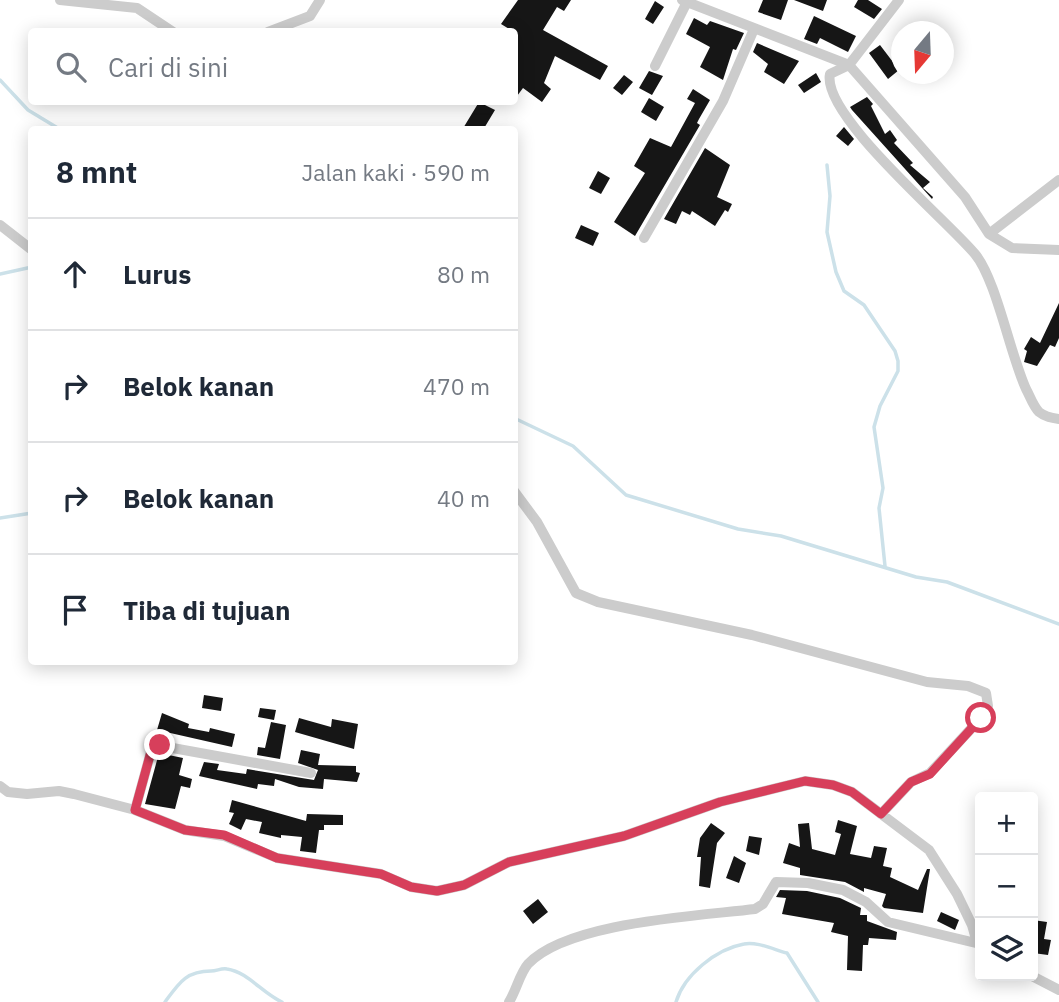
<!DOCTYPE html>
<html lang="id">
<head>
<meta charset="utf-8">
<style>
	:root { --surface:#fff; --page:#f6f6f7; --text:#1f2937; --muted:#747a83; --line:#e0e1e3 }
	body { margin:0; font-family:"IBM Plex Sans",sans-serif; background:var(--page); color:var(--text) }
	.controls { position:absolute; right:21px; bottom:21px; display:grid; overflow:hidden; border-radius:7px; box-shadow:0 4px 18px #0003 }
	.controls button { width:63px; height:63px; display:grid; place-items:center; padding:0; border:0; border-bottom:2px solid var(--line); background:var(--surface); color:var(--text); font:35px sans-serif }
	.compass { position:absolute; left:891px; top:21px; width:63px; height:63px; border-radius:50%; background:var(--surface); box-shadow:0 4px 18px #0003; rotate:199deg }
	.stop { position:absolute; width:21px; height:21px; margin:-16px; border:5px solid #d73f5b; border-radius:50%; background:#fff }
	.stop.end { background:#d73f5b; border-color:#fff; box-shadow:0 2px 7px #0008 }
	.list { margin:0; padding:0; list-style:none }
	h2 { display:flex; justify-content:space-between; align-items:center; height:91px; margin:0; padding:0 28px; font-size:30px }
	h2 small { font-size:23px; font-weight:400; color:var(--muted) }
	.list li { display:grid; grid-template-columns:46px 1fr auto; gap:21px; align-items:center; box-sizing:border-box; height:112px; padding:0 28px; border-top:2px solid var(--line) }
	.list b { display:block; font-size:26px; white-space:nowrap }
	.list em { font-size:23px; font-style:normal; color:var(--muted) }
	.icon { flex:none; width:38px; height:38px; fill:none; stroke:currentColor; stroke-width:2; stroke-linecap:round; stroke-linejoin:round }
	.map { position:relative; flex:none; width:1059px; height:1002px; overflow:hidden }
	.search { position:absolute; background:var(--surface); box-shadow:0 4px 18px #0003; left:28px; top:28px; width:490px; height:77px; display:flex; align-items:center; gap:18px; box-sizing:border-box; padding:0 24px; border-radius:7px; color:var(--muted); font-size:26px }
	.panel { position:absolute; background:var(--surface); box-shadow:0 4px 18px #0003; left:28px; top:126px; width:490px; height:539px; border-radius:7px }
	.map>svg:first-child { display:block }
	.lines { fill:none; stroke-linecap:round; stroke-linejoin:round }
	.stream { stroke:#cce1e9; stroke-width:3.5 }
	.building { fill:#161616 }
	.minor { stroke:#ccc; stroke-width:10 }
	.route { stroke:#d73f5b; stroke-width:9 }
</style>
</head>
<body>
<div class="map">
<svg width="1059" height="1002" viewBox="0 0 1059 1002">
	<rect width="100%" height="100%" fill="#fff"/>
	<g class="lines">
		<path class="stream" d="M0,80l28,30 33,20
			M827,165l3,31 -3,36 9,40 8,19 20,14 31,46 3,10v10l-18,35 -6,21 9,61 -4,20 6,58
			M0,274l32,-7
			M514,418l59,28 53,49 112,34 43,7 135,41 31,5 112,42
			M0,518l32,-5
			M165,1002c14,-19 21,-31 46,-31 6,0 10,-3 16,-2 21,3 36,25 55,33
			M676,1002c8,-27 40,-53 68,-58 12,-3 31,6 43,9l31,49"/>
	</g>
	<path class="building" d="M518,0h53l-7,11 -7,-4 -14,23 65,36 -8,14 -45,-24 -11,27 7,6 -9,13 -19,-14 -9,12v-68l-13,-8z
		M763,0h25l-7,20 -23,-8z
		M794,0h33l-4,11z
		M858,0h10l14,9 -8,10 -20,-12z
		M655,1l9,6 -11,17 -8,-5z
		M814,16l42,20 -8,16 -28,-14 -3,6 -13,-5z
		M694,18l13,7 3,-4 34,12 -8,17 -3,-1 -10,31 -23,-13 10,-20 -24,-13z
		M757,43l42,18 -15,23 -20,-12 4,-8 -15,-12z
		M880,45l19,25 -11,9 -19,-26z
		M649,71l14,5 -11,19 -13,-7z
		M816,73l5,9 -17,11 -6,-8z
		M624,75l9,7 -11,13 -9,-7z
		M693,89l17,11 -11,19 -2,4 3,2 -65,111 -21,-14 31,-49 -11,-7 16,-28 21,9 24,-44 -8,-4z
		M867,97l6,7 -2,2 14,28 5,-4 7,10 -3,3 19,20 -3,2 20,17 -7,6 10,9 -1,2 -80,-89 -2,-3z
		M649,98l15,9 -8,14 -15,-9z
		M479,102l16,8 -12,20h-21z
		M844,127l10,12 -6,7 -12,-10z
		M705,148l25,17 -13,32 15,7 -4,8 -3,-2 -10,16 -23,-15 -2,4 -8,-4 -6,13 -12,-5z
		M598,171l12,7 -9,16 -12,-6z
		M581,225l18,8 -6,13 -18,-8z
		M1059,303v35l-4,9 -5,-2 -13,21 -13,-4 3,-11 -3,-2 7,-12 9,6z
		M204,695l19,3 -2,13 -19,-3z
		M260,708l16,2 -2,10 -16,-3z
		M162,713l27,11 -1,4 21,4 1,-4 25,6 -3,13 -75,-17z
		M299,718l32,9 1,-8 26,5 -4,25 -59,-17z
		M271,722l15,3 -6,34 -23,-4 1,-8 7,1z
		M301,750l19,4 -2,11 38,1v6l4,1 -3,9 -33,-3 -1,10 -24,-2 -24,-8 -1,7 -16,-2 -1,5 -58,-13 5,-14 15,2 -2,6 29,4 1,-5 67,11 4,-10 -20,-7z
		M159,753l24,5 -4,17 13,4 -2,9 -9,-2 -6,23 -30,-5z
		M232,800l74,21 1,-7 36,1v10h-19v5h-5l-3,23 -16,-2 2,-14 -21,-2v3l-22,-5 3,-11 -16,-3 -5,11 -12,-6 5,-11 -5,-1z
		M838,820l19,6 -7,28 21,4 3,-12 13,2 -4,18 9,2 -2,9 28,13 9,-21h3l-7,44 -39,-5 -2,-2 4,-12 -22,-6v4l-19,-10 -45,-7v-7l-17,-5 6,-20 11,4 -2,-23 11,-1 3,26 23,6 6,-21 -6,-2z
		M711,823l14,10 -8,10 -7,45 -11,-2 2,-29h-4l3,-19z
		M749,836l13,2 -3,17 -13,-4z
		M734,856l12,7 -7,20 -13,-5z
		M780,890l27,1 33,7 21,10 -1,7h7v6l30,11 -1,8 -27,-2 -1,7h-5l-1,26 -15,-1 1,-34 -17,-4 3,-9 -52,-9 4,-16 -10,-1z
		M538,899l10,13 -15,12 -10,-13z
		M941,912l18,8 -4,10 -18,-9z
		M1033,920l14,2 -3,17 7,1 -3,15 -15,-2z"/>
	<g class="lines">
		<path class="minor" d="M60,0l77,8 36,24
			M682,0l167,65 116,132 24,37 23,14 47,2
			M899,0l-50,65 -19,9c-9,41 118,147 145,180 21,25 35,100 51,135 4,7 7,17 13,23 6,5 13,6 20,7
			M268,32l42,-16 10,-16
			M655,66l32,-64
			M0,225l32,25
			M989,234l70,-54
			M644,238l79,-137 31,-72
			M514,491l23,31 39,71 22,9 154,33 175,47 41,4 18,7 2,13 -7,12 -51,55 -19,9 -30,32
			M0,786l8,6 19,2 32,-3 15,3 61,16 50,20 39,6 53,22 104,16 30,13 26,4 27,-6 45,-23 115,-26 96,-34 85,-21 28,4 19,7 77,58 28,44 15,31 5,18
			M135,810l17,-62 4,-3 155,28
			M1032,976l27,14
			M509,1002c7,-11 11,-29 19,-38 39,-42 170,-48 227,-55l8,-5 13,-22 32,1 35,7 23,12 22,20 92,22"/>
	</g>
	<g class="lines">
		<path class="route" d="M160,745l-8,3 -17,62 50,20 39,5 53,23 104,16 30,13 26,4 27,-6 45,-23 115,-26 96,-34 85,-21 28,4 19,7 29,22 30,-32 19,-8 51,-56"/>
	</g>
</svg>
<div class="controls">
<button>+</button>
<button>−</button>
<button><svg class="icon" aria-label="layers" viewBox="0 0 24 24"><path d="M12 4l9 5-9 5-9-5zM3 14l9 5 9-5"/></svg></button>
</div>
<svg class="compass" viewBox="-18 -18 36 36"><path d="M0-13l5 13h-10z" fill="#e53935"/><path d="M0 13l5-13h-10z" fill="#747a83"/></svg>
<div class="stop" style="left:981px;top:718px"></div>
<div class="stop end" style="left:160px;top:745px"></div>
<div class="search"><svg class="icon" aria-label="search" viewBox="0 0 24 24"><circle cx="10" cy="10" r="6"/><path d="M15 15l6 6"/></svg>Cari di sini</div>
<section class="panel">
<h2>8 mnt<small>Jalan kaki · 590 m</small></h2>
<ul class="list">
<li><svg class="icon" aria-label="ahead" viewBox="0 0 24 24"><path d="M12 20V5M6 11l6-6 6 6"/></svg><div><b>Lurus</b></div><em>80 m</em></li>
<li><svg class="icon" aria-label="right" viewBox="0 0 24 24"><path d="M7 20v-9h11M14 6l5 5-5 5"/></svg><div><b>Belok kanan</b></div><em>470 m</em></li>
<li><svg class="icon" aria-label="right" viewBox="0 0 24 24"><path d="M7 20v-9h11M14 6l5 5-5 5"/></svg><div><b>Belok kanan</b></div><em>40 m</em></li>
<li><svg class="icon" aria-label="arrive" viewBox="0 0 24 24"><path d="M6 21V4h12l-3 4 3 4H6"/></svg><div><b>Tiba di tujuan</b></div></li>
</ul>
</section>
</div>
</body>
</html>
